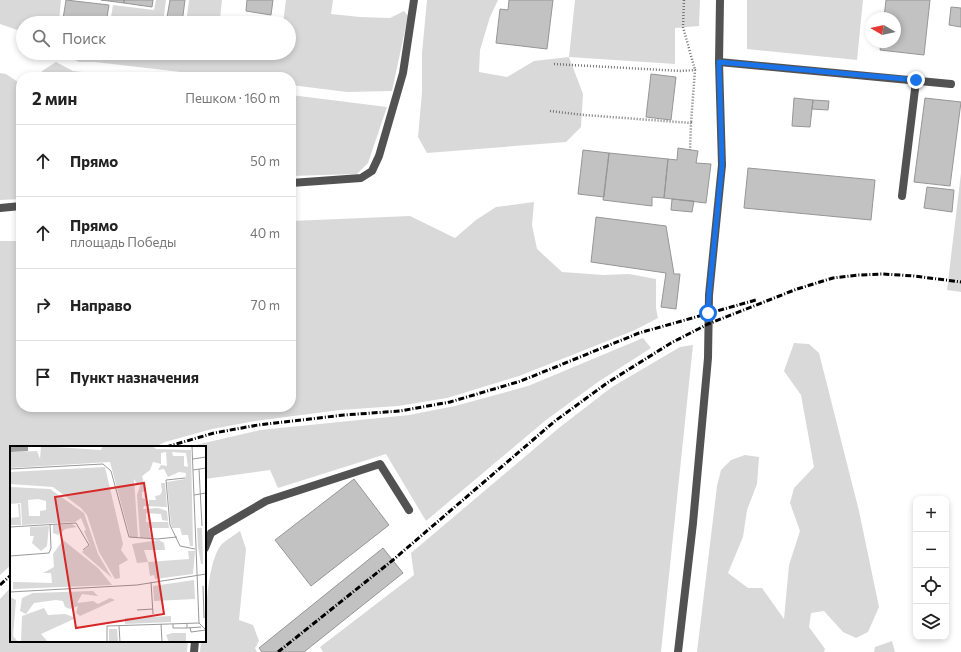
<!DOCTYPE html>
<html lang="ru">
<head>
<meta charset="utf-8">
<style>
	:root { --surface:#fff; --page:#f6f6f6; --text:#222; --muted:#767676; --line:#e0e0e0 }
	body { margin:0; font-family:Commissioner,sans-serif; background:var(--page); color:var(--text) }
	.controls { position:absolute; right:12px; bottom:12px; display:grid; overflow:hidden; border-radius:8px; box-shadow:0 2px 6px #0003 }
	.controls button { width:36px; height:36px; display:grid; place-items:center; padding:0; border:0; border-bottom:1px solid var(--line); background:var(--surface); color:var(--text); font:20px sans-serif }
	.compass { position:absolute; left:865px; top:12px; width:36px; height:36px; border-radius:50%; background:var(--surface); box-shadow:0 2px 6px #0003; rotate:279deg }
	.stop { position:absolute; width:12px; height:12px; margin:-9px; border:3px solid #1a73e8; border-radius:50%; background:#fff }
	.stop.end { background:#1a73e8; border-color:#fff; box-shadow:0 1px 4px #0008 }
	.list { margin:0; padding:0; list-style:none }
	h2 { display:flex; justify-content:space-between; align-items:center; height:52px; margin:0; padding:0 16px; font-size:17px }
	h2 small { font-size:13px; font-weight:400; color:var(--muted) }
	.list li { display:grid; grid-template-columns:26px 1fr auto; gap:12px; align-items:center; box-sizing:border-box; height:72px; padding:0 16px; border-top:1px solid var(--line) }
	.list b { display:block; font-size:15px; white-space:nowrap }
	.list p { margin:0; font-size:13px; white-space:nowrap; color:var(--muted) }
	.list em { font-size:13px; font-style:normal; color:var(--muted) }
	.icon { flex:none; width:22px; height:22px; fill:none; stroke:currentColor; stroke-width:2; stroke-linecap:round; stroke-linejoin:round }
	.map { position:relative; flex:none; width:961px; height:652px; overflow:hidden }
	.search { position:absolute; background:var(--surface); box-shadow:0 2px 6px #0003; left:16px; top:16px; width:280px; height:44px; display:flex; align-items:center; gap:10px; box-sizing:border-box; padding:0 14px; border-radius:22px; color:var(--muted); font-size:15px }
	.panel { position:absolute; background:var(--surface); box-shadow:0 2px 6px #0003; left:16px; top:72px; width:280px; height:340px; border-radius:16px }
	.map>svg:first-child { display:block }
	.green { fill:#d9d9d9 }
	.building { fill:#c2c2c2; stroke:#969696 }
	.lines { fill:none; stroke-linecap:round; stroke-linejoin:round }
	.path { stroke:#747474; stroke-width:2.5; stroke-dasharray:1 2; stroke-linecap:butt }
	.lane { stroke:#525252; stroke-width:8 }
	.street { stroke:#525252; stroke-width:8 }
	.rail { stroke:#000; stroke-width:3; stroke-dasharray:6 2 1 2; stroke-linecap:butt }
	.route { stroke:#1a73e8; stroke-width:5 }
	.inset-road { fill:none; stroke:#999; stroke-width:1 }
	.view { fill:#d62828; fill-opacity:0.15; stroke:#d62828; stroke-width:2 }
	.inset-edge { fill:none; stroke:#000; stroke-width:2 }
</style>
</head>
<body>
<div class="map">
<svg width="961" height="652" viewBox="0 0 961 652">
	<rect width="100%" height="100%" fill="#fff"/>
	<path class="green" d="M0,0h61l-2,21 11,2h-47v9l-23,-8z
		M156,0h10l-3,23h-53l3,-18 41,5z
		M189,0h33l-2,19 33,4h-67z
		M286,0h47l-2,14 29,3 30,1 14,-7 4,5 -16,75 -45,1 -56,-7v-8h-67l-129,-15h-16l-19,-9h229v-30h-6z
		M427,0h71l-8,17 -10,33 -1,22 28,5 27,-16 35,-4 6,-57h125l-1,26 -24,2v36l-106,-7 14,37 -2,33 -15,15 -139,11 -9,-16 4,-45v-39z
		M747,0h116l-6,60 -110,-11z
		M56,62l17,9 57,6h-90l2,-6z
		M0,73l6,1 15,10v115l-21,1z
		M291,95l96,12 -19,56 -11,11 -66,2z
		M961,173v119l-14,-2z
		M534,202l-2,23 5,24 25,23 42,3 25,-1 27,5v29l2,10 -23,12 -116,46 -72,22 -49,8 -58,4 -85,11 -43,8 -47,13 -10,5h-144v118l-11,10v-334h21v166h270v-186l119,-5 45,22 21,-18 20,-13z
		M643,338l8,10 -53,34 -52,38 -120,101 -40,-67 -108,34 -8,-18 -65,9v-32h-18l73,-17 149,-15 46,-9 73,-20z
		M794,343l15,1 10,9 40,158 20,96 -11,25 -12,6 -13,-6 -19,-21 -13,2 -2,14 16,22 -1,3h-127l20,-166 4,-16 10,-10 14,-5 14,2 -2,27 -10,26 -4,27 -15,36 20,15h14l22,31 5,-54 11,-34 -10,-28 4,-15 20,-21 -13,-72 -17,-24z
		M693,345l-32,307h-338l-3,-5 94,-72 -3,-22 149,-126 52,-40 68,-40z
		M240,531l6,18 -7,71 14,5 6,16 -4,7 2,4h-57l1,-11h4c0,-22 2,-81 17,-97 5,-5 13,-9 18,-13z
		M11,587v54h177l-1,11h-187v-53z
		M892,641l3,11h-21l1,-5z"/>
	<path class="building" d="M66,0l43,5 -3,18 -43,-4z
		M101,0h23v3z
		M124,0h29l-1,7 -28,-4z
		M170,0h15l-3,23h-16z
		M247,0h26l-2,15 -25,-4z
		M509,0h44l-6,49 -51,-6 4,-34 8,1z
		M886,0h44l-6,55 -44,-5 1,-8h14v-24h-11z
		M951,7l10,1v19l-12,-2z
		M116,53h22v5l-23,-3z
		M651,74l25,3 -5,43 -25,-3z
		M794,98l19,2 -3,27 -18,-1z
		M925,98l36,4 -11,84 -36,-4z
		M813,100l16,1 -1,9 -16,-1z
		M678,148l20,3 -2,12 15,1 -5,39 -42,-5 4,-39 9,1z
		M583,150l26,3 -5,44 -26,-3z
		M609,153l59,6 -4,39 -12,-1v9l-49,-6z
		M748,168l127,12 -4,40 -127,-12z
		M927,187l27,3 -2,22 -28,-4z
		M672,199l22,2 -2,11 -21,-2z
		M596,217l70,9 8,48h6l-4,35 -15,-2 5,-34 -75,-11z
		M354,479l35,46 -78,61 -36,-46z
		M383,548l20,25 -99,79h-42l-3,-4z"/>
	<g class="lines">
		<path class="path" d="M684,0l-1,27 12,43
			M554,64l127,7 14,-1 -4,53
			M550,111l34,4 107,8 -1,27"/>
		<path class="lane" d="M719,62l232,22
			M291,183l70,-5 11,-7 7,-15 24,-83 11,-73
			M902,196l14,-115
			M0,208l21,-2
			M205,548l6,-15 55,-32 114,-37 29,46
			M194,652l1,-11
			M678,652l15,-129 15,-165 1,-63 13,-130"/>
		<path class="street" d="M720,0l-1,62 3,103"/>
		<path class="rail" d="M166,447l48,-14 44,-8 86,-10 56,-4 50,-9 71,-21 118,-48 117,-33
			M0,585l11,-10
			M278,652l115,-92 162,-139 52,-38 64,-40 37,-19 89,-35 36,-11 26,-3 24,-1 31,2 47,6"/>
	</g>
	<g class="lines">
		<path class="route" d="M708,313l1,-18 13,-130 -3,-103 197,18"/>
	</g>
	<g transform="translate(10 446)">
		<rect width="196" height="196" fill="#fff"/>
		<path d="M31,0l60,4 2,-4h50l3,3 35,1 2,96h-3l-2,-11h-6l-2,-7h-8l-1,-4 -4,-42 18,-3 1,-6 -7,-1 -11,5 -4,-8 -6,1 3,-5 6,1 -1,-14 -5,1v11l-8,-2 -3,8 -8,6 4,15 -4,1v6l3,1 1,5h3v-4h7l-1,-4 5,-1 2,-4 -1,-8h4l2,24 -23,-1 -1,3 15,-1 9,3 1,10 -6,-1 -1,-6 -15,-1v9h22l1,6h-20l2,10h-11l-3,-43 4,-12 -4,1 -3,-5 4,59 -8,-1 -20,-75 -100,6v-16l27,-1 3,8zM162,6l14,1 2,14 -4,-1v-10h-11zM95,21l18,77 -2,6 7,10 -9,5 1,13 -5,1 -16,-27 -12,-37 -6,-7 -28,-21 -43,-3v-12zM0,41l40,2 34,24 14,41 14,24 -30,-26 8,-7 -6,-14 2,-1 -5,-12 -6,4 -53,3 -1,-22 -11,1zM28,53l8,2v9l-6,1v5h-11l-1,-16zM8,58h2l1,21h-11v-7l9,-1zM62,78l5,3 -12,2 -7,6 -5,-2v-8zM39,80l-2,20 -6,5 -9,-8 2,-7h-4v-9zM187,82h5l1,36h-2l-3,-17zM53,94l35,28 14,17 -99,4v-7h2l37,1 -1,-10h-8l11,-6 -1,-13zM149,94l5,3 1,7h-21l4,12 41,-3 -1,-8h7l-2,23 -38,5 -1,-4 -4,1 -2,-14 -11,1 -5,-19zM184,134l1,19 -41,2 -1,-15zM83,145l5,5 -16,-2 -5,9 16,-2 5,3 12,-6 5,2 -35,16 -4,-3 2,-7 -8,3 -5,-2 -2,-6 -7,-1 -22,3 -8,11 -6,-3 2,-13 11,-5zM0,151l6,3 -3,36 5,6h-8zM34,162l4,7 17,-1 11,4 -35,16 7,8h-27l1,-26zM161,170v6l-46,2v-6zM99,183h8l1,13h-9zM162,187h14v9h-17l-3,-7z" fill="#d9d9d9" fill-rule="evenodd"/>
		<path d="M0,0h18v5l-17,1z" fill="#a0a0a0"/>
		<path class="inset-road" d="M182,0l7,177 7,7M183,13l13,-2M0,23l93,-5 8,7 18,66 28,2 20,-2M189,23l3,57M183,24l13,-2M175,32l-19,2 4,45 10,21 15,3M184,49l12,-2M0,81l66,-4 13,22 -6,5M0,110l39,-3 2,-5 -1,-24M141,136l2,32M193,140l1,32M0,146l127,-7 69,-11M127,164l16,-1M177,177v5l14,-1M151,178l1,18M163,178v4h14M109,180l1,16M180,181l1,5 15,-2M97,196v-16l92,-3"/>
		<path class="view" d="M134,37l20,131 -88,14 -21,-131z"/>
		<rect width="196" height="196" class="inset-edge"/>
	</g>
</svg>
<div class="controls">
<button>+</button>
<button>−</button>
<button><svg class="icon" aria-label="locate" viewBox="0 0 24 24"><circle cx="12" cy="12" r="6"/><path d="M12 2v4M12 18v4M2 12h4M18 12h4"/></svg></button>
<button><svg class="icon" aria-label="layers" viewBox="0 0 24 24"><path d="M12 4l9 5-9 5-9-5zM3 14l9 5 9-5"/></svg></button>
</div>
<svg class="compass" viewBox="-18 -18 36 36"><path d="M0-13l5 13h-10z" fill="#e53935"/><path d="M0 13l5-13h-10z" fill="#767676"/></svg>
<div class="stop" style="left:708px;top:313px"></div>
<div class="stop end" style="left:916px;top:80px"></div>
<div class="search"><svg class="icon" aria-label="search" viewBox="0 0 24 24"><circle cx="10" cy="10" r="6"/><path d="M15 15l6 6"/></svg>Поиск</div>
<section class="panel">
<h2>2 мин<small>Пешком · 160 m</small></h2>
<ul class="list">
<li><svg class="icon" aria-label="ahead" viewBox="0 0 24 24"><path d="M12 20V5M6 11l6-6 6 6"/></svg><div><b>Прямо</b></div><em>50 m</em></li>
<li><svg class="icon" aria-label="ahead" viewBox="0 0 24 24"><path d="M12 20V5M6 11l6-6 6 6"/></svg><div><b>Прямо</b><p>площадь Победы</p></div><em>40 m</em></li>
<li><svg class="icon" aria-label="right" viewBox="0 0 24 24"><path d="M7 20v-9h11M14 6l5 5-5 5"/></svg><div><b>Направо</b></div><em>70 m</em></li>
<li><svg class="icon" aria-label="arrive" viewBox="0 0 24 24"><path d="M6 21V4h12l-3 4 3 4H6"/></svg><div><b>Пункт назначения</b></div></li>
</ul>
</section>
</div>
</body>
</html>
